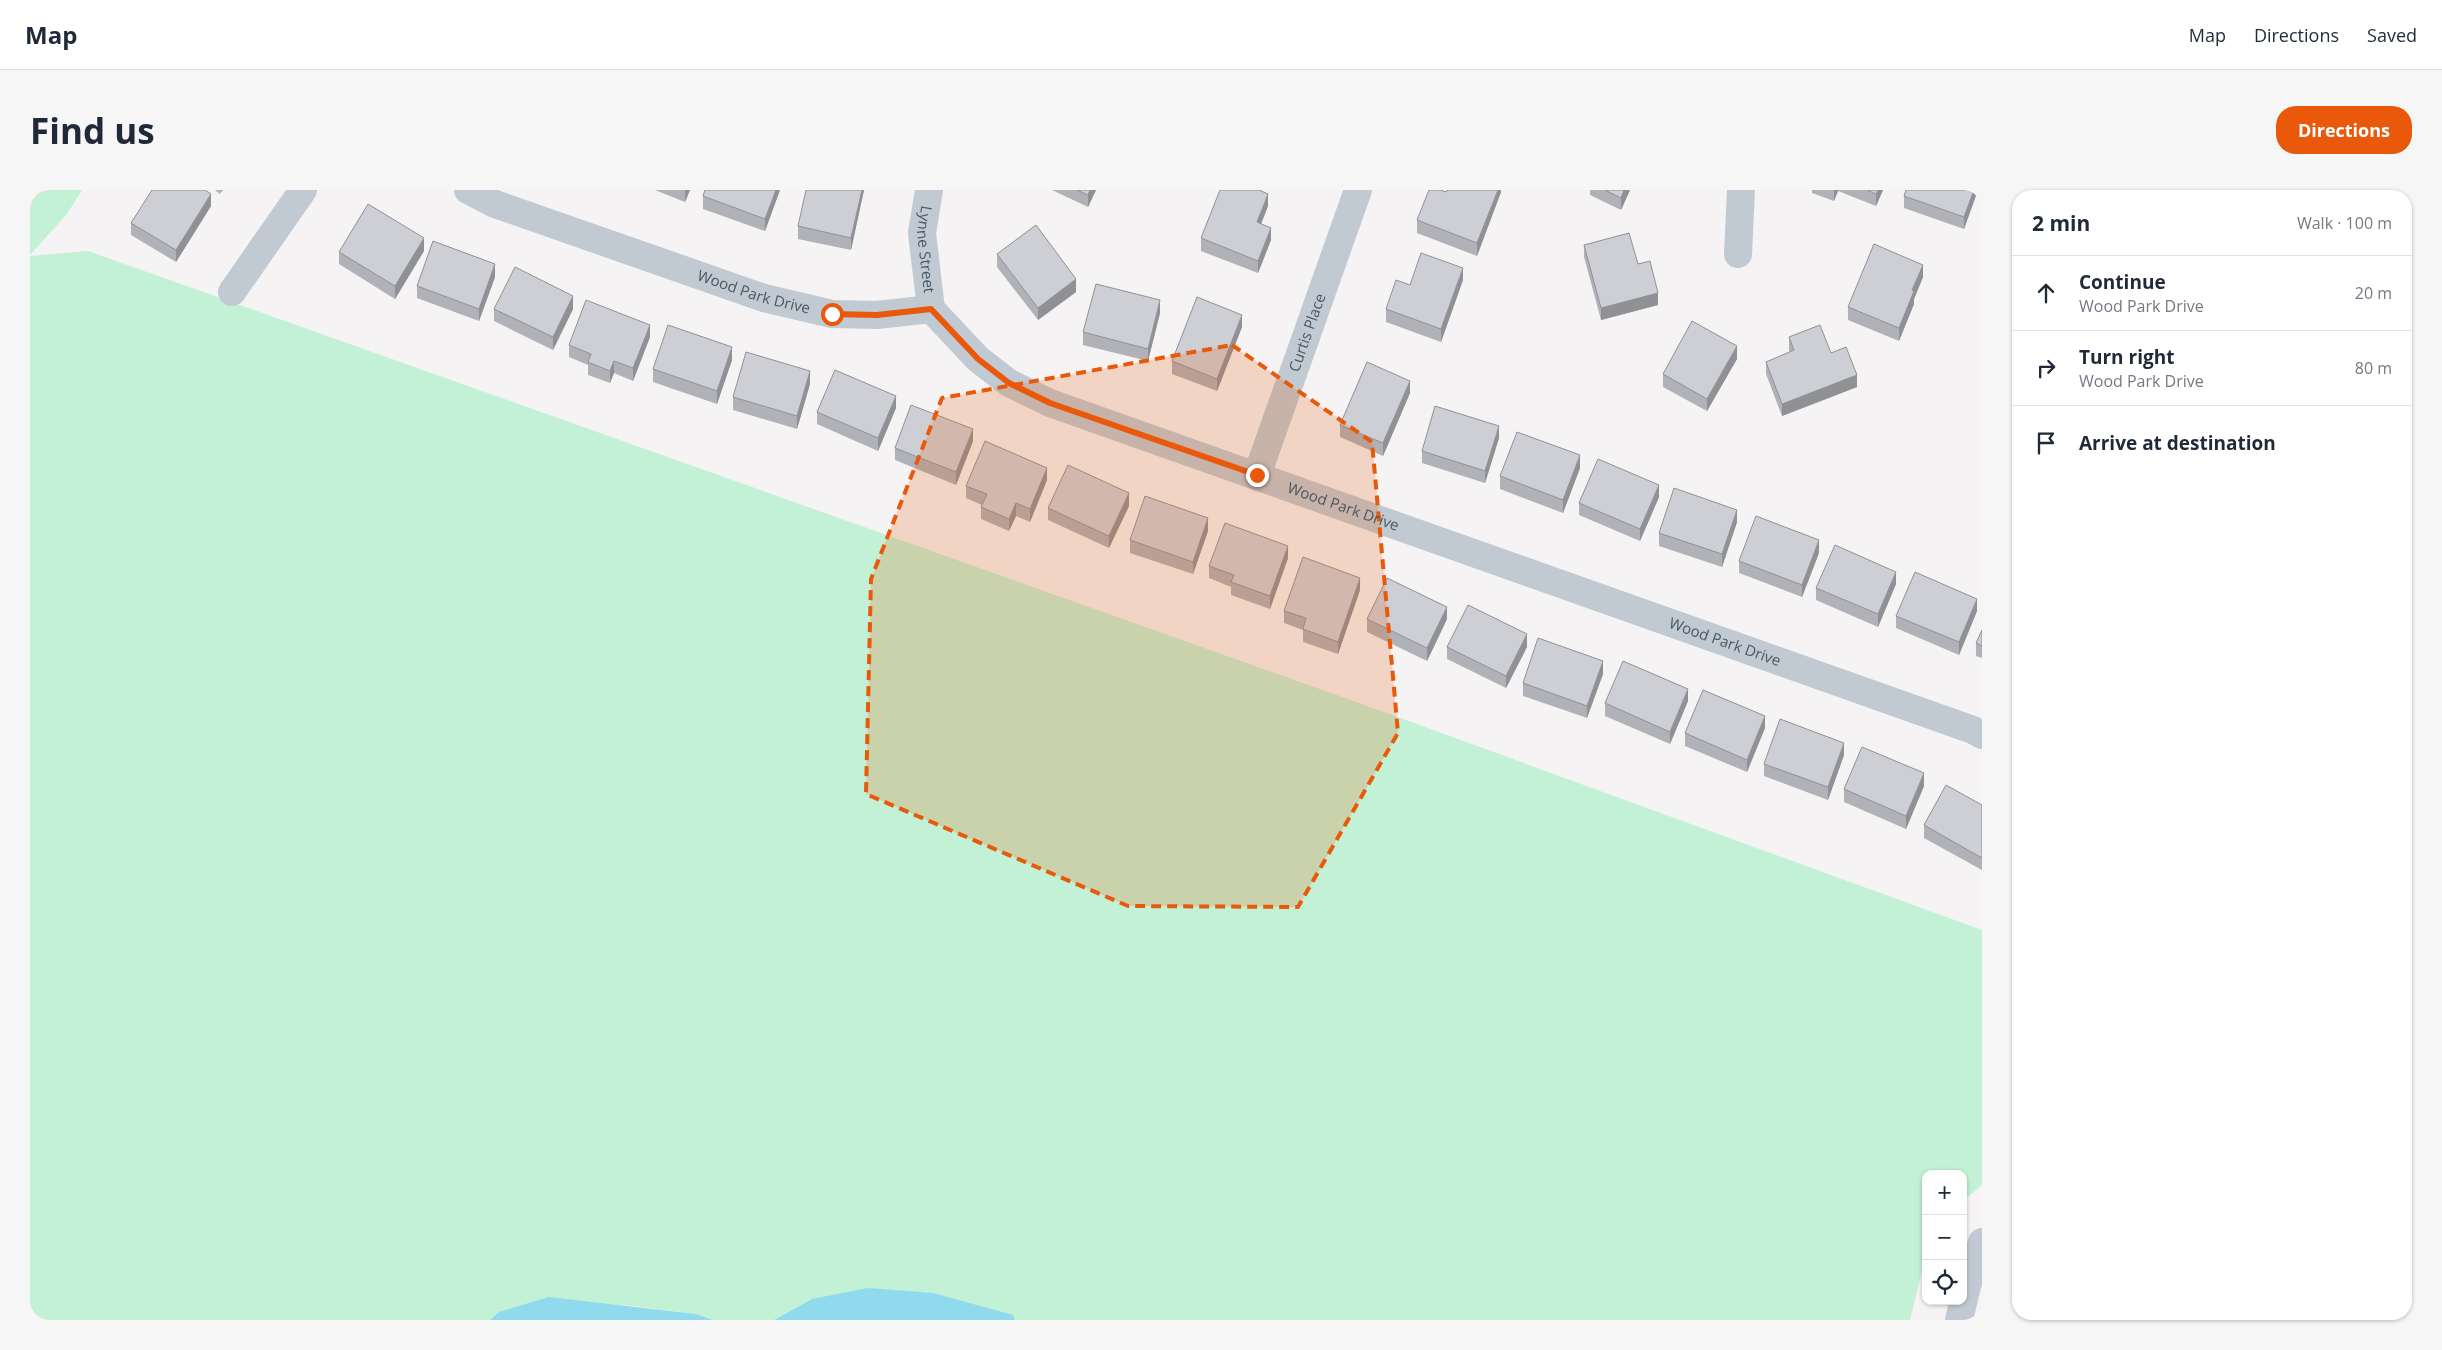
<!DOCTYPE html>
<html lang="en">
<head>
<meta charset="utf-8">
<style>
	:root { --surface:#fff; --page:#f6f6f7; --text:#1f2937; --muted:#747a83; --line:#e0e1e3; --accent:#ea580c }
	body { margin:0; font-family:"Open Sans",sans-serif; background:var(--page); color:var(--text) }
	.controls { position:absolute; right:15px; bottom:15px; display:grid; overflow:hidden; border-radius:10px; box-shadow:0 1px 4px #0004 }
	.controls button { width:45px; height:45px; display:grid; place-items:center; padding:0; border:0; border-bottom:1px solid var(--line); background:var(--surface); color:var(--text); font:25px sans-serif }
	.stop { position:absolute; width:15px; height:15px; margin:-11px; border:4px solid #ea580c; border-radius:50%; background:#fff }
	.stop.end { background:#ea580c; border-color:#fff; box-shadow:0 1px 5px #0008 }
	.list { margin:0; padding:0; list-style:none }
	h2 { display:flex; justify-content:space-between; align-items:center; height:65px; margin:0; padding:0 20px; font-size:21px }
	h2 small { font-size:16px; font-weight:400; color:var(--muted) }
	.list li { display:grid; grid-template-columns:32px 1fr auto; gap:15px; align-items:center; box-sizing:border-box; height:75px; padding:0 20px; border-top:1px solid var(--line) }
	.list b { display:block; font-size:19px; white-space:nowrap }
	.list p { margin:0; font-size:16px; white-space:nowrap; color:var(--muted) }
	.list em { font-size:16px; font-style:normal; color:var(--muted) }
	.icon { flex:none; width:28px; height:28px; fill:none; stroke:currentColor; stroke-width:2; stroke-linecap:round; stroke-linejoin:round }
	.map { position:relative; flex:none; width:1952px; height:1130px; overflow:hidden; border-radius:20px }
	header { display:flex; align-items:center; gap:30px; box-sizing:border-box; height:70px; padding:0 25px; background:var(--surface); border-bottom:1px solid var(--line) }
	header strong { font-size:24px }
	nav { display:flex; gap:28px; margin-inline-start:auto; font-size:18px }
	.intro { display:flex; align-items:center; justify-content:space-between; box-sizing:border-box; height:120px; padding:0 30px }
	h1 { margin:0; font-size:35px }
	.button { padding:12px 22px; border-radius:20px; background:var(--accent); color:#fff; font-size:18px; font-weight:700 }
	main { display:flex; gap:30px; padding:0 30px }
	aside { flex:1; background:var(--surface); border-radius:20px; box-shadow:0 1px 4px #0004 }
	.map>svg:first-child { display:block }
	.green { fill:#c3f1d5 }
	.water { fill:#90daee }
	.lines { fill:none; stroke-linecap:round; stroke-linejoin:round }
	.minor { stroke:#c1cad2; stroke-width:28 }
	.wall { fill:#b0b2b7 }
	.shaded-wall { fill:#909195 }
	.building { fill:#cdcfd5; stroke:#909195 }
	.route { stroke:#ea580c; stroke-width:6 }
	.marked { fill:#e8590c; fill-opacity:0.2; stroke:#e8590c; stroke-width:4; stroke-dasharray:10 6; stroke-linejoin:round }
	.labels { text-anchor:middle; stroke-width:5; stroke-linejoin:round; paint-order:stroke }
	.street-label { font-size:15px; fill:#4a5661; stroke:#fff }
</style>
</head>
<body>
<header>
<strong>Map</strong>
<nav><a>Map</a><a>Directions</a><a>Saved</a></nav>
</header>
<div class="intro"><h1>Find us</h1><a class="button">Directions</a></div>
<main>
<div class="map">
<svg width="1952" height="1130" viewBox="0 0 1952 1130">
	<rect width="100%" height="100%" fill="#f5f3f3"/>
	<path class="green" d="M0,0h52l-15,24 -37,41z
		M58,61l1260,448 634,231v255l-19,16v-27h-37v80l-16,66h-895l-2,-5 -201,-16 -38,21h-61l-17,-6 -71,-9 -126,7 -9,8h-460v-1064z"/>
	<path class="water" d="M838,1098l65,5 80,22 2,5h-241l38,-21z
		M519,1107l147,17 17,6h-223l9,-8z"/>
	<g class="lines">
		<g class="minor">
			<path id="s1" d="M438,0l27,14 269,94 68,16 45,1 54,-6 47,50 31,24 41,20 923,327 9,5"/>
			<path id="s2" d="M899,0l-7,43 9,76"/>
			<path d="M1708,64l3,-64"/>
			<path d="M202,102l71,-102"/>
			<path id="s3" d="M1227,285l101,-285"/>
			<path d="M1929,1130l8,-34 15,-44"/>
		</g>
	</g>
	<path class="wall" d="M185,0h8l-3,4z
		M625,0h35l-5,12z
		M675,0h75l-15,41 -62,-22v-13z
		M834,0l-13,60 -53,-11v-13z
		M1022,0h44l-8,17z
		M1471,0v2l-24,64 -60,-23v-13l29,-28z
		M1560,0h40l-9,20 -31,-15z
		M1782,0h71l-7,16 -38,-15 -4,10 -22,-8z
		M1876,0h72l-14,39 -60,-21v-12z
		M181,16l-35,56 -45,-27v-12z
		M1238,16l-7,18 10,16 -13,33 -57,-22v-13z
		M1554,55l54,19 20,41 -57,15 -17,-63z
		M394,61l-29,48 -56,-35v-12z
		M967,64l79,38 -38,28 -41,-53z
		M465,87l-16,44 -62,-23v-12z
		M1893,87l-9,22v5l-15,37 -51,-21v-13z
		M1433,90l-22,62 -55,-20v-13l24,-24z
		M464,119h79l-20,41 -59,-29z
		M1130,123l-12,48 -65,-16v-13z
		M1212,137l-25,64 -45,-17v-13z
		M620,147l-17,44 -19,-8 -4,10 -22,-8v-10l-19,-8v-12z
		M1759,147l42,16 26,34 -75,29 -16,-42v-12l24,-10 -1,-2z
		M1707,169l-30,52 -44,-24v-13z
		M702,170l-15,44 -64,-22v-13z
		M780,194l-13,45 -64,-19v-13z
		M1380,203l-27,63 -43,-19v-12z
		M866,218l-18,43 -61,-27v-12z
		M1469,248l-14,45 -63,-20v-12z
		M943,251l-17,44 -61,-25v-12z
		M1550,278l-17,45 -63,-24v-13z
		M1017,290l-17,42 -14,-6 -7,15 -28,-12v-12l1,-2 -16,-7v-12z
		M1629,307l-19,44 -61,-26v-12z
		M1099,316l-20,42 -61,-28v-12z
		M1707,332l-15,45 -63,-21v-13z
		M1178,341l-15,43 -63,-21v-13z
		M1789,363l-17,44 -63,-24v-12z
		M1258,368l-18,51 -39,-14v-8l-22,-9v-12z
		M1866,394l-18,43 -62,-27v-12z
		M1330,400l-22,64 -35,-12v-12l-19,-7v-12z
		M1947,421l-18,44 -63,-27v-12z
		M1337,429h80l-20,42 -60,-29z
		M1952,440v28l-6,-2v-13z
		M1417,457h80l-21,41 -59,-29z
		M1573,484l-16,44 -64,-22v-13z
		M1658,511l-18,43 -65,-28v-13z
		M1735,538l-18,44 -62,-26v-13z
		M1814,565l-16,45 -64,-24v-12z
		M1894,596l-18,43 -62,-27v-13z
		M1952,615v65l-58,-32v-13z"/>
	<path class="shaded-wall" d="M655,0h5l-5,12z
		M746,0h4l-15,41v-12z
		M832,0h2l-13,60v-12z
		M1060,0h6l-8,17v-12z
		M1468,0h3v2l-24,64v-13z
		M1594,0h6l-9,20v-12z
		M1804,0h4v1l-4,10z
		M1848,0h5l-7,16v-12z
		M1944,0h4l-14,39v-12z
		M181,4v12l-35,56v-12z
		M1238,4v12l-11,28v-12z
		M1241,38v12l-13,33v-12z
		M394,48v13l-29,48v-13z
		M465,74v13l-16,44v-12z
		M1893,75v12l-9,22v5l-15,37v-13l13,-38z
		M1433,78v12l-22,62v-13z
		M1046,89v13l-38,28v-12z
		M1628,103v12l-57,15v-12z
		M543,106v13l-20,41v-13z
		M1130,110v13l-12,48v-12z
		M1212,125v12l-25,64v-12z
		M620,135v12l-17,44v-13z
		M1707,156v13l-30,52v-12z
		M702,157v13l-15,44v-13z
		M584,171v12l-4,10v-12z
		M780,181v13l-13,45v-13z
		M1827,185v12l-75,29v-12z
		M1380,191v12l-27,63v-13z
		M866,206v12l-18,43v-13z
		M1469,236v12l-14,45v-12z
		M943,239v12l-17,44v-13z
		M1550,265v13l-17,45v-13z
		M1017,278v12l-17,42v-13z
		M1629,295v12l-19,44v-12z
		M1099,303v13l-20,42v-12z
		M986,313v13l-7,15v-12z
		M1707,320v12l-15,45v-13z
		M1178,328v13l-15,43v-12z
		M1789,350v13l-17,44v-12z
		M1258,356v12l-18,51v-13z
		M1866,382v12l-18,43v-13z
		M1330,388v12l-22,64v-12z
		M1947,409v12l-18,44v-13z
		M1417,417v12l-20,42v-13z
		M1497,444v13l-21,41v-12z
		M1573,471v13l-16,44v-12z
		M1658,499v12l-18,43v-12z
		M1735,526v12l-18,44v-12z
		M1814,553v12l-16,45v-13z
		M1894,583v13l-18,43v-13z"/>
	<path class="building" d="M122,0h53l6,4 -35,56 -45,-27z
		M675,0h71l-11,29 -62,-23z
		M776,0h56l-11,48 -53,-12z
		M1047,0h13l-2,5z
		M1190,0h39l9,4 -11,28 14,6 -13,33 -57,-23z
		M1399,0h11l6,2 1,-2h51l-21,53 -60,-23z
		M1575,0h19l-3,8z
		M1837,0h11l-2,4z
		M1876,0h68l-10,27 -60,-21z
		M338,14l56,34 -29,48 -56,-34z
		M1006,35l40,54 -38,29 -41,-54z
		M1599,43l9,31 12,-3 8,32 -57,15 -17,-63z
		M403,51l62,23 -16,45 -62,-23z
		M1844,54l49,21 -11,25 2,1 -15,37 -51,-21z
		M1391,63l42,15 -22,61 -55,-20 10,-29 14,5z
		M485,77l58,29 -20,41 -59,-28z
		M1066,94l64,16 -12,49 -65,-17z
		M1167,107l45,18 -25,64 -45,-18z
		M556,110l64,25 -17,43 -19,-7 -4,10 -22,-9 3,-8 -22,-9z
		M1662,131l45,25 -30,53 -44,-25z
		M638,135l64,22 -15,44 -64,-22z
		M1790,135l11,28 15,-6 11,28 -75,29 -16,-42 28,-12 -5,-13z
		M716,162l64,19 -13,45 -64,-19z
		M1337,172l43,19 -27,62 -43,-18z
		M805,180l61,26 -18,42 -61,-26z
		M881,215l62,24 -17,43 -61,-24z
		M1405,216l64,20 -14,45 -63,-20z
		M1487,242l63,23 -17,45 -63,-24z
		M955,251l62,27 -17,41 -14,-6 -7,16 -28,-12 6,-13 -21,-8z
		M1568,269l61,26 -19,44 -61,-26z
		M1038,275l61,28 -20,43 -61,-28z
		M1644,298l63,22 -15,44 -63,-21z
		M1115,306l63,22 -15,44 -63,-22z
		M1726,326l63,24 -17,45 -63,-24z
		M1195,333l63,23 -18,50 -39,-14 3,-7 -25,-9z
		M1805,355l61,27 -18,42 -62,-26z
		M1273,367l57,21 -22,64 -35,-13 3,-11 -22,-7z
		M1885,382l62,27 -18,43 -63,-26z
		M1357,388l60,29 -20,41 -60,-29z
		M1438,415l59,29 -21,42 -59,-29z
		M1952,440v16l-6,-3z
		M1508,448l65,23 -16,45 -64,-23z
		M1593,471l65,28 -18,43 -65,-29z
		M1673,500l62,26 -18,44 -62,-27z
		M1750,529l64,24 -16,44 -64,-23z
		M1832,557l62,26 -18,43 -62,-27z
		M1916,595l36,20v53l-58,-33z"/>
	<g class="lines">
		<path class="route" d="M802,124l45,1 54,-6 47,50 31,24 41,20 207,72"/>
	</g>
	<path class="marked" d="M1202,155l140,97 26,291 -100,174 -170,-1 -262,-112 5,-215 71,-181z"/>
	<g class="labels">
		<g class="street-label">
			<text dy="5" stroke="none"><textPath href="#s2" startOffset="60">Lynne Street</textPath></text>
			<text dy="5" stroke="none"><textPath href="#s1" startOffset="304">Wood Park Drive</textPath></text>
			<text dy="5" stroke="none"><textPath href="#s3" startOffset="151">Curtis Place</textPath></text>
			<text dy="5" stroke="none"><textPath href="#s1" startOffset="949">Wood Park Drive</textPath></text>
			<text dy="5" stroke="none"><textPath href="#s1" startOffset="1354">Wood Park Drive</textPath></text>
		</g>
	</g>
</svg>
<div class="controls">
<button>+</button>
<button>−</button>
<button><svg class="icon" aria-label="locate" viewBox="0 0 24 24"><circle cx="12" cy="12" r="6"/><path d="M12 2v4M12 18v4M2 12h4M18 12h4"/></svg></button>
</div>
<div class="stop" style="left:802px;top:124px"></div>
<div class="stop end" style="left:1227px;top:285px"></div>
</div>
<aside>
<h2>2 min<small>Walk · 100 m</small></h2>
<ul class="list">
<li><svg class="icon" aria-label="ahead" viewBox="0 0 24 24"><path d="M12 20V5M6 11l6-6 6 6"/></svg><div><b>Continue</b><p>Wood Park Drive</p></div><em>20 m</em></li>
<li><svg class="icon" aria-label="right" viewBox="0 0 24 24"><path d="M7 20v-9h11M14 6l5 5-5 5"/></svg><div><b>Turn right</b><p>Wood Park Drive</p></div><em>80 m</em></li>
<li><svg class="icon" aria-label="arrive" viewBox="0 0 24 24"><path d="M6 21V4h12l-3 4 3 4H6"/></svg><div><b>Arrive at destination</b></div></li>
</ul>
</aside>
</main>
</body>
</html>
